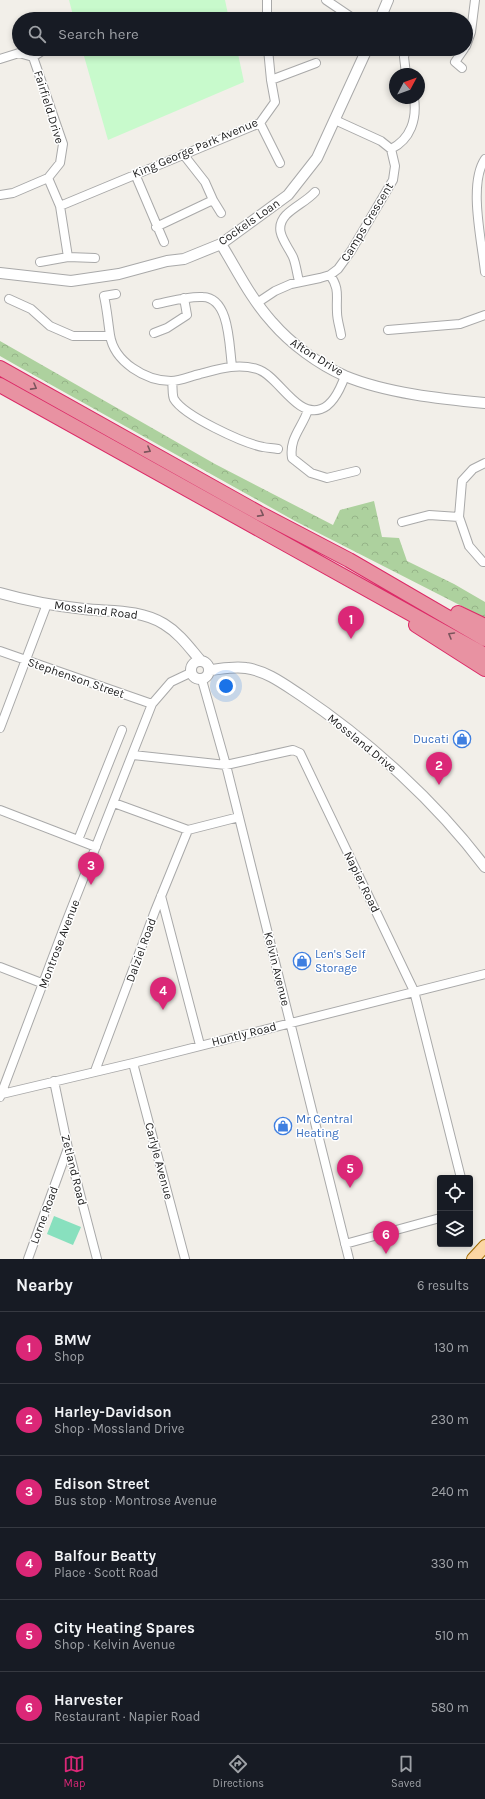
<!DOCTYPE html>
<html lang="en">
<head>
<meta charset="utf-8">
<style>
	:root { --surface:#171b24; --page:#242831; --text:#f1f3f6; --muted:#9ea1a6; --line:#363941; --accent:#db2777 }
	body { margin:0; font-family:Karla,sans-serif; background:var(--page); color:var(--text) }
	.controls { position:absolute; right:12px; bottom:12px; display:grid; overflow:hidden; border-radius:4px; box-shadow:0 2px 6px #0003 }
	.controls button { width:36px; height:36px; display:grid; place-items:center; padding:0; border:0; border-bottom:1px solid var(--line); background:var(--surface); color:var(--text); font:20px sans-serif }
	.compass { position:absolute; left:389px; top:68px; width:36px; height:36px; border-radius:50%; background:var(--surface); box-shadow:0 2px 6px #0003; rotate:49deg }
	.you { position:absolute; left:226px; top:686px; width:14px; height:14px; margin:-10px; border:3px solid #fff; border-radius:50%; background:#1a73e8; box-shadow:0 0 0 6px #1a73e833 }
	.badge { display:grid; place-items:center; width:26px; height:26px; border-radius:50%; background:var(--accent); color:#fff; font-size:13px; font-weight:700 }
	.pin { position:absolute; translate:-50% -33px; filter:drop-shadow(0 1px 2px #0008) }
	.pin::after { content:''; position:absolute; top:21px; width:14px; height:12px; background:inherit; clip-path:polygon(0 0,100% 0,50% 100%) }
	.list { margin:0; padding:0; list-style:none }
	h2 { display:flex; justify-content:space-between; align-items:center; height:52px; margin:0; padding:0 16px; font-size:17px }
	h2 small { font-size:13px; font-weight:400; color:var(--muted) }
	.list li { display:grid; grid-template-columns:26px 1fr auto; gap:12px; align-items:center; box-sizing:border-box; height:72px; padding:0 16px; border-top:1px solid var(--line) }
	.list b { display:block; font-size:15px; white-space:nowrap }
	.list p { margin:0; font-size:13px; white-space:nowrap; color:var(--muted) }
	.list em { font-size:13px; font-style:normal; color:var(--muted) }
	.icon { flex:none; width:22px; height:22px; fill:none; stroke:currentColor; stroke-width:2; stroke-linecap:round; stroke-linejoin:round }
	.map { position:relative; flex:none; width:485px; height:1259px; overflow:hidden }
	.search { position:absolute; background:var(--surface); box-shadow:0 2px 6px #0003; left:12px; right:12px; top:12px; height:44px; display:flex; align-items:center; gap:10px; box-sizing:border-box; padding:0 14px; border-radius:22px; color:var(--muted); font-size:15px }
	.sheet { height:484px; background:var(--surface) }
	nav { display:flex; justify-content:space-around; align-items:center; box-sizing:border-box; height:56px; border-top:1px solid var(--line); background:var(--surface); font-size:11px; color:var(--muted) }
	nav a { display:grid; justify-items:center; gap:2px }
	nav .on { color:var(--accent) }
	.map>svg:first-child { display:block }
	.forest { fill:url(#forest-crowns) }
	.park { fill:#c8facc }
	.pitch { fill:#88e0be }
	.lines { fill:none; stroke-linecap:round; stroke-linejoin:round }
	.minor-casing { stroke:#a9a9a9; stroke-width:10 }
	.tertiary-casing { stroke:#a9a9a9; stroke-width:12 }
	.primary-casing { stroke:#a06b00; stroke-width:14 }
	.motorway-casing { stroke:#dc2a67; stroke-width:16 }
	.minor { stroke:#fff; stroke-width:8 }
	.tertiary { stroke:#fff; stroke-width:10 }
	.primary { stroke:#fcd6a4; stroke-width:12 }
	.motorway { stroke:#e892a2; stroke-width:14 }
	.oneway { stroke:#7b545c }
	.labels { text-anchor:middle; stroke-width:3; stroke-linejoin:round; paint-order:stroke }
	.street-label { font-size:12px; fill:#222; stroke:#fff }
	.shop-label { font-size:12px; fill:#366cbe; stroke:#fff; text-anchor:start }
</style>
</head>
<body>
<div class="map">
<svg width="485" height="1259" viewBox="0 0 485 1259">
	<defs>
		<pattern id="forest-crowns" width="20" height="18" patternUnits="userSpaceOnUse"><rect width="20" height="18" fill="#add19e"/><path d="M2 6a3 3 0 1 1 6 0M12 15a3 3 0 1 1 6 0" fill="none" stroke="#95b388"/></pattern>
	</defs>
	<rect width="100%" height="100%" fill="#f2efe9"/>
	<path class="forest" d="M0,341l215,123 118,61 7,-15 34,-9 8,36 17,1 8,23 47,23 31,18v16l-190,-97 -274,-153 -21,-12z"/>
	<path class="park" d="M69,0h156l4,19h-155z
		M82,49h155l7,33 -136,58z"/>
	<path class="pitch" d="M54,1216l27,11 -8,18 -26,-11z"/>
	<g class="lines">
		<defs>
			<path id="minor" d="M326,0l28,19
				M267,19v-19
				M466,46l5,-14 4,-32
				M33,57l12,-8
				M0,59l19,-6 14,4 30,87 -3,19 -12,15 12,28 8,51
				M462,68l-7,-6 9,-13
				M406,74l-2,-17 2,-8
				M271,80l45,-17
				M260,123l20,40
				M391,149c20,-10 26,-30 23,-51
				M183,154l22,28 8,18 8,13
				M485,159c-17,25 -3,83 0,113
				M135,174l29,68
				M0,195l13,-2 35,-15
				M60,206l200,-83 15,-21 -4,-22 -3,-31
				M156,227l57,-27
				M40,262l28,-5 27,1
				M330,275c10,14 6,21 7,37 0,8 3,16 4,23
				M299,281c-2,-7 -3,-17 -6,-24 -6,-13 -21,-27 -7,-42 9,-9 21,-14 29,-23
				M116,294l-12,2c3,13 4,26 6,39 4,27 36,46 61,46 9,0 20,-5 29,-7 19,-5 37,-11 57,-5 21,6 39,49 64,40 12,-4 20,-22 24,-33
				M9,299l22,10 19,17 23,10h37
				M257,303l18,-12 16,-7 29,-6 10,-3 8,-6 13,-18 42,-71 2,-14 -4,-17 -10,-8 -46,-21
				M157,304c15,-3 30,-8 46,-7 27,1 26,49 29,69
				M388,330l72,-6 25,-9
				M154,333l13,-5 20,-13 -3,-17
				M172,381c1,6 0,14 2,18 10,17 69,44 89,48 4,1 10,1 15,2
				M308,410c-6,18 -19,28 -16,48l19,15 16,5 29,-7
				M485,463l-12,6 -11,12 -3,36 10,29 14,16h2
				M402,522l27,-7 30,2
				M0,651l152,53
				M202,680l24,85 123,494
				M0,728l47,-124
				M133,755l93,10 67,-15 7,3 114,238 47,187
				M114,803l74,27 51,-13
				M0,810l96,37
				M78,840l44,-110
				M161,896l39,149
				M0,967l44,17
				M133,1063l52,196
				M95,1071l60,-160 33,-81
				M54,1081l14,67 29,111
				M2,1094l131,-31 352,-89
				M0,1097l65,-172 87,-221 19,-22 19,-9
				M345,1244l95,-26
				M28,1259l40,-111"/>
			<path id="tertiary" d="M380,19l8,-19
				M221,244c16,26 30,55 51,78 19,22 46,42 73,54 41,17 96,23 140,27
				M0,273l71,8 48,-7 48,-13 17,-2 37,-15 67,-49 29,-37 50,-109
				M0,593c28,8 55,13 84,16 27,3 55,0 80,15 15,9 25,23 36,36
				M191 670a9 9 0 1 1 18 0a9 9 0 1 1-18 0Z
				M210,670c11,-1 24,-4 36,-2 21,3 39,17 56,28 67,45 135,107 183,171"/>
			<path id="primary" d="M473,1259l12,-13"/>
			<path id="motorway" d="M0,368l259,145 90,47 136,79
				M0,385l485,270
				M458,613l27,13
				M416,625l69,44"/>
		</defs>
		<use href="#minor" class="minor-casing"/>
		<use href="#tertiary" class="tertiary-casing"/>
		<use href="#primary" class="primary-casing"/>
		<use href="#motorway" class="motorway-casing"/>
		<use href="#minor" class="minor"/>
		<use href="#tertiary" class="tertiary"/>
		<use href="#primary" class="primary"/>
		<use href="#motorway" class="motorway"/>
	</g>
	<defs><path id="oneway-chevron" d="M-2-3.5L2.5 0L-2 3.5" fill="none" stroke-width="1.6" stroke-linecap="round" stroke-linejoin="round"/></defs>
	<g class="oneway">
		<use href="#oneway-chevron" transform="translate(34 387) rotate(29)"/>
		<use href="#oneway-chevron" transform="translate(148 450) rotate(29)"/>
		<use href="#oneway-chevron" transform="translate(261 514) rotate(28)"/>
		<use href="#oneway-chevron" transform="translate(451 635) rotate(-150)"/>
	</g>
	<defs>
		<symbol id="shop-ring" viewBox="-11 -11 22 22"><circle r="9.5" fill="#fff" stroke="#3f7fe0" stroke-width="1.5"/><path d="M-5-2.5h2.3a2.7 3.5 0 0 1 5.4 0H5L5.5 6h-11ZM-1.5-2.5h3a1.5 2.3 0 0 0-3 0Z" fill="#3f7fe0"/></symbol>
	</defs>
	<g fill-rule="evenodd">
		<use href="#shop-ring" x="452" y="729" width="20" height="20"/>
		<use href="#shop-ring" x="292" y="951" width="20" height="20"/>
		<use href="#shop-ring" x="273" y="1116" width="20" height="20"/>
	</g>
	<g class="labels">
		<g class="street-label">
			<text transform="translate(49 107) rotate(73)" y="4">Fairfield Drive</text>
			<text transform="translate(195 148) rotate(-23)" y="4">King George Park Avenue</text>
			<text transform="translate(249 222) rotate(-35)" y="4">Cockels Loan</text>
			<text transform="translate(367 222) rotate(-59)" y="4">Camps Crescent</text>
			<text transform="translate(317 357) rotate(32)" y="4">Afton Drive</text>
			<text transform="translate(96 610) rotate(7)" y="4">Mossland Road</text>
			<text transform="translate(76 678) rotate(19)" y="4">Stephenson Street</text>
			<text transform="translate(362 743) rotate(39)" y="4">Mossland Drive</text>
			<text transform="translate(362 882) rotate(64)" y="4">Napier Road</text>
			<text transform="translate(59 944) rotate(-69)" y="4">Montrose Avenue</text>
			<text transform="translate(141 950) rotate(-70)" y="4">Dalziel Road</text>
			<text transform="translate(277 969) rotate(76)" y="4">Kelvin Avenue</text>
			<text transform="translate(244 1034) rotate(-14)" y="4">Huntly Road</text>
			<text transform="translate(159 1161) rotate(75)" y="4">Carlyle Avenue</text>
			<text transform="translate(74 1170) rotate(76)" y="4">Zetland Road</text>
			<text transform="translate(44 1215) rotate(-70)" y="4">Lorne Road</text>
		</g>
		<g class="shop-label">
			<text x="449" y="743" text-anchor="end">Ducati</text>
			<text x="315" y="958">Len's Self<tspan x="315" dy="14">Storage</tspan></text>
			<text x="296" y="1123">Mr Central<tspan x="296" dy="14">Heating</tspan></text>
		</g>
	</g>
</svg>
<div class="controls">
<button><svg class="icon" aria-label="locate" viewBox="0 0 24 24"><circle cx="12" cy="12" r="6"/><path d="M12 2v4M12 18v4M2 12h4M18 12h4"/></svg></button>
<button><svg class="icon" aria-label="layers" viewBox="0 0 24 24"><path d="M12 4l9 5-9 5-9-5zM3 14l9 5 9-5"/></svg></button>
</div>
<svg class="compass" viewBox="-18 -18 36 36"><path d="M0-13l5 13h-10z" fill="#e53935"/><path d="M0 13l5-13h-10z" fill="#9ea1a6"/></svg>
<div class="you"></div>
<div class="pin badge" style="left:351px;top:639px">1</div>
<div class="pin badge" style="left:439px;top:785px">2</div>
<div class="pin badge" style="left:91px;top:885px">3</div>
<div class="pin badge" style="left:163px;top:1010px">4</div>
<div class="pin badge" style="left:350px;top:1188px">5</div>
<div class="pin badge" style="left:386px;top:1254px">6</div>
<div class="search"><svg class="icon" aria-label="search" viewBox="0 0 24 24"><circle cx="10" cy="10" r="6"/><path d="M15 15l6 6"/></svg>Search here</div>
</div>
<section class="sheet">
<h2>Nearby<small>6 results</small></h2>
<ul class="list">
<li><span class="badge">1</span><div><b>BMW</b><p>Shop</p></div><em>130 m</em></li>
<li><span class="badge">2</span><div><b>Harley-Davidson</b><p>Shop · Mossland Drive</p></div><em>230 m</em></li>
<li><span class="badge">3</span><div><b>Edison Street</b><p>Bus stop · Montrose Avenue</p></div><em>240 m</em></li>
<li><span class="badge">4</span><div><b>Balfour Beatty</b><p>Place · Scott Road</p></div><em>330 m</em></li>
<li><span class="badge">5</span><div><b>City Heating Spares</b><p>Shop · Kelvin Avenue</p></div><em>510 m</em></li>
<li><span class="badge">6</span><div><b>Harvester</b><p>Restaurant · Napier Road</p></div><em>580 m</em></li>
</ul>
</section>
<nav>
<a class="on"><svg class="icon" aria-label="map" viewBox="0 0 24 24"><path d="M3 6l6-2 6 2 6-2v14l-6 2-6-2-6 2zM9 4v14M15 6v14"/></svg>Map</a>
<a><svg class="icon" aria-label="directions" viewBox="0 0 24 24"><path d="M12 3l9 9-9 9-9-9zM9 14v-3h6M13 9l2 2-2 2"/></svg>Directions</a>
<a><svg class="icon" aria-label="saved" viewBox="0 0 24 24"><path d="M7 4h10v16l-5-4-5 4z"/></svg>Saved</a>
</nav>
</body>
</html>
